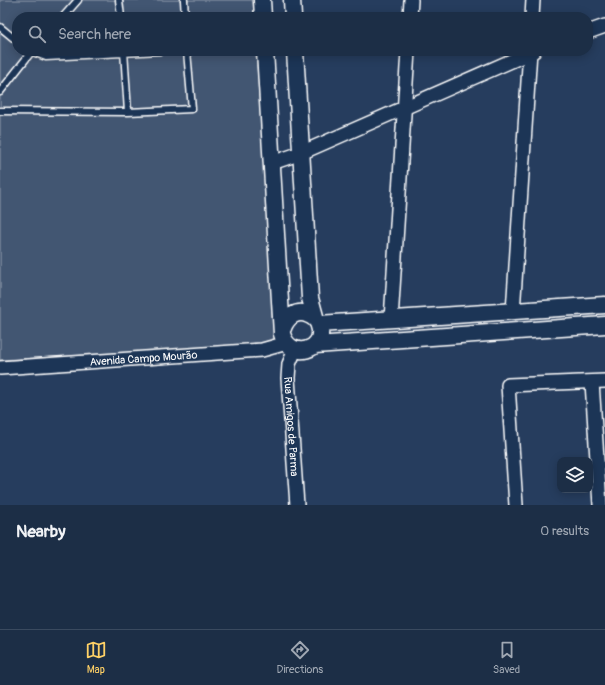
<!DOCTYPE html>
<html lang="en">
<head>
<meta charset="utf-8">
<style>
	:root { --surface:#1c2e46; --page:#293a51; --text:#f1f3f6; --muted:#a0a8b3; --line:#3a4a5f; --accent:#ffd166 }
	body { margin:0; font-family:Pangolin,sans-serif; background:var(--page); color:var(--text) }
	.controls { position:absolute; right:12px; bottom:12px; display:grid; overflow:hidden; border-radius:8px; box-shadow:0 2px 10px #0003 }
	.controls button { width:36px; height:36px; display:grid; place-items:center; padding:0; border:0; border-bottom:1px solid var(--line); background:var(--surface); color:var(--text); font:20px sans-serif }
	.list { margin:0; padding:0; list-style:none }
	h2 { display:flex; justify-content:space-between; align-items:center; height:52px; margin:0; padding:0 16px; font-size:17px }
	h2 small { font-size:13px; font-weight:400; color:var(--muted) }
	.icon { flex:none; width:22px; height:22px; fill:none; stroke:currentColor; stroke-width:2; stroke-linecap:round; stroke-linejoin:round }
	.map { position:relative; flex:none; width:605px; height:505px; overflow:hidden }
	.search { position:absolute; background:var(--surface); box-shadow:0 2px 10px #0003; left:12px; right:12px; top:12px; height:44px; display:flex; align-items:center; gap:10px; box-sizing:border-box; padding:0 14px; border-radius:16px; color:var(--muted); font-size:15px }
	.sheet { height:124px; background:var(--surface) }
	nav { display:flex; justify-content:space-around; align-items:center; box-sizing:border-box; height:56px; border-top:1px solid var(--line); background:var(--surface); font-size:11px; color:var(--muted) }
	nav a { display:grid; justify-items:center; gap:2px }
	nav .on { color:var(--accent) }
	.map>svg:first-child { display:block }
	.green { fill:#425672; stroke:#a0aab8 }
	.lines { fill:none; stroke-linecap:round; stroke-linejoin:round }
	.service-casing { stroke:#fff; stroke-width:9 }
	.minor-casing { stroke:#fff; stroke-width:16 }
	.tertiary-casing { stroke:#fff; stroke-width:19 }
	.service { stroke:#1d3557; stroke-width:6 }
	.minor { stroke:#1d3557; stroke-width:13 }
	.tertiary { stroke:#1d3557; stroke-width:16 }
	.labels { text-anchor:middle; stroke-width:3.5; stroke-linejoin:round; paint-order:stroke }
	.street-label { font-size:11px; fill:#fff; stroke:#1d3557 }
</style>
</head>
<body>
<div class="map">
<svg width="605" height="505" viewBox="0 0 605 505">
	<rect width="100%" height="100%" fill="#263d5e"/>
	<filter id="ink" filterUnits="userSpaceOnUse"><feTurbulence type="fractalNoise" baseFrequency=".025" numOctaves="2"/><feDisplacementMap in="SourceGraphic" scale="8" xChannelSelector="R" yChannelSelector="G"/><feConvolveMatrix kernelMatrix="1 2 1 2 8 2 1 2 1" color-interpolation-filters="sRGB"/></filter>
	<g filter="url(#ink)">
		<path class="green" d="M0,0h253l1,17h-237v34h239l20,293 -276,16z"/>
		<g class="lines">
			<defs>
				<path id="service" d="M119,0l2,17
					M184,0l1,17
					M63,17l15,-17
					M0,27l17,14
					M30,51l16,6 114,-6
					M124,51l4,61
					M0,92l32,-41
					M0,111l128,1 64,-3 -5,-58"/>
				<g id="minor">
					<path d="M410,17l1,-17"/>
					<path d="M532,17l1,-17"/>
					<path d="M588,32l17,-6"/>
					<path d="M272,163l29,-10 233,-102"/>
					<path d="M513,312l17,-261"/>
					<path d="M391,320l17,-269"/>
					<path id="s1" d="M295,350l-6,14 -1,14 9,127"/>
					<path id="s2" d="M0,368l262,-18 25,-7"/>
					<path d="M592,382l8,123"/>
					<path d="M516,505l-8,-120 97,-4"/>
				</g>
				<path id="tertiary" d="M262,0l1,17
					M292,0l1,17
					M265,51l17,283c8,28 45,16 37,-8 -1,-5 -5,-9 -10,-11 -12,-6 -22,2 -26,13
					M295,51l15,247 6,22
					M319,324l286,-19
					M315,345l290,-20"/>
			</defs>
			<use href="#service" class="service-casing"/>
			<use href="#minor" class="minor-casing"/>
			<use href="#tertiary" class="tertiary-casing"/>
			<use href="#service" class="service"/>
			<use href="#minor" class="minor"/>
			<use href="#tertiary" class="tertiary"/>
		</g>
	</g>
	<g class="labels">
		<g class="street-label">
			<text dy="4" stroke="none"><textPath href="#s2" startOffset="144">Avenida Campo Mourão</textPath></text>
			<text dy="4" stroke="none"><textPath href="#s1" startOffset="78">Rua Amigos de Parma</textPath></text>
		</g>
	</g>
</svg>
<div class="controls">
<button><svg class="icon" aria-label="layers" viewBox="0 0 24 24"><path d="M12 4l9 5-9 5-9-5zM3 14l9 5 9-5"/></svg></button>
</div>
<div class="search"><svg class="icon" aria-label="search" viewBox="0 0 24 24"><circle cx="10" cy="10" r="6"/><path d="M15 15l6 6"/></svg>Search here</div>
</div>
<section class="sheet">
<h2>Nearby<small>0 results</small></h2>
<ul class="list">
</ul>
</section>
<nav>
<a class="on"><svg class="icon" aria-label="map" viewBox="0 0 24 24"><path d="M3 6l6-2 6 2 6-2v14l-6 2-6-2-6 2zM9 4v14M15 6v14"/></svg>Map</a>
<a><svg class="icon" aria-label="directions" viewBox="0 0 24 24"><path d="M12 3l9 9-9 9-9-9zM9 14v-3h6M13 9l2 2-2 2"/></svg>Directions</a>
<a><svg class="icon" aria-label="saved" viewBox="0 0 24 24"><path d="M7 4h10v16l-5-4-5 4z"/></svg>Saved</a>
</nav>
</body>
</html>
